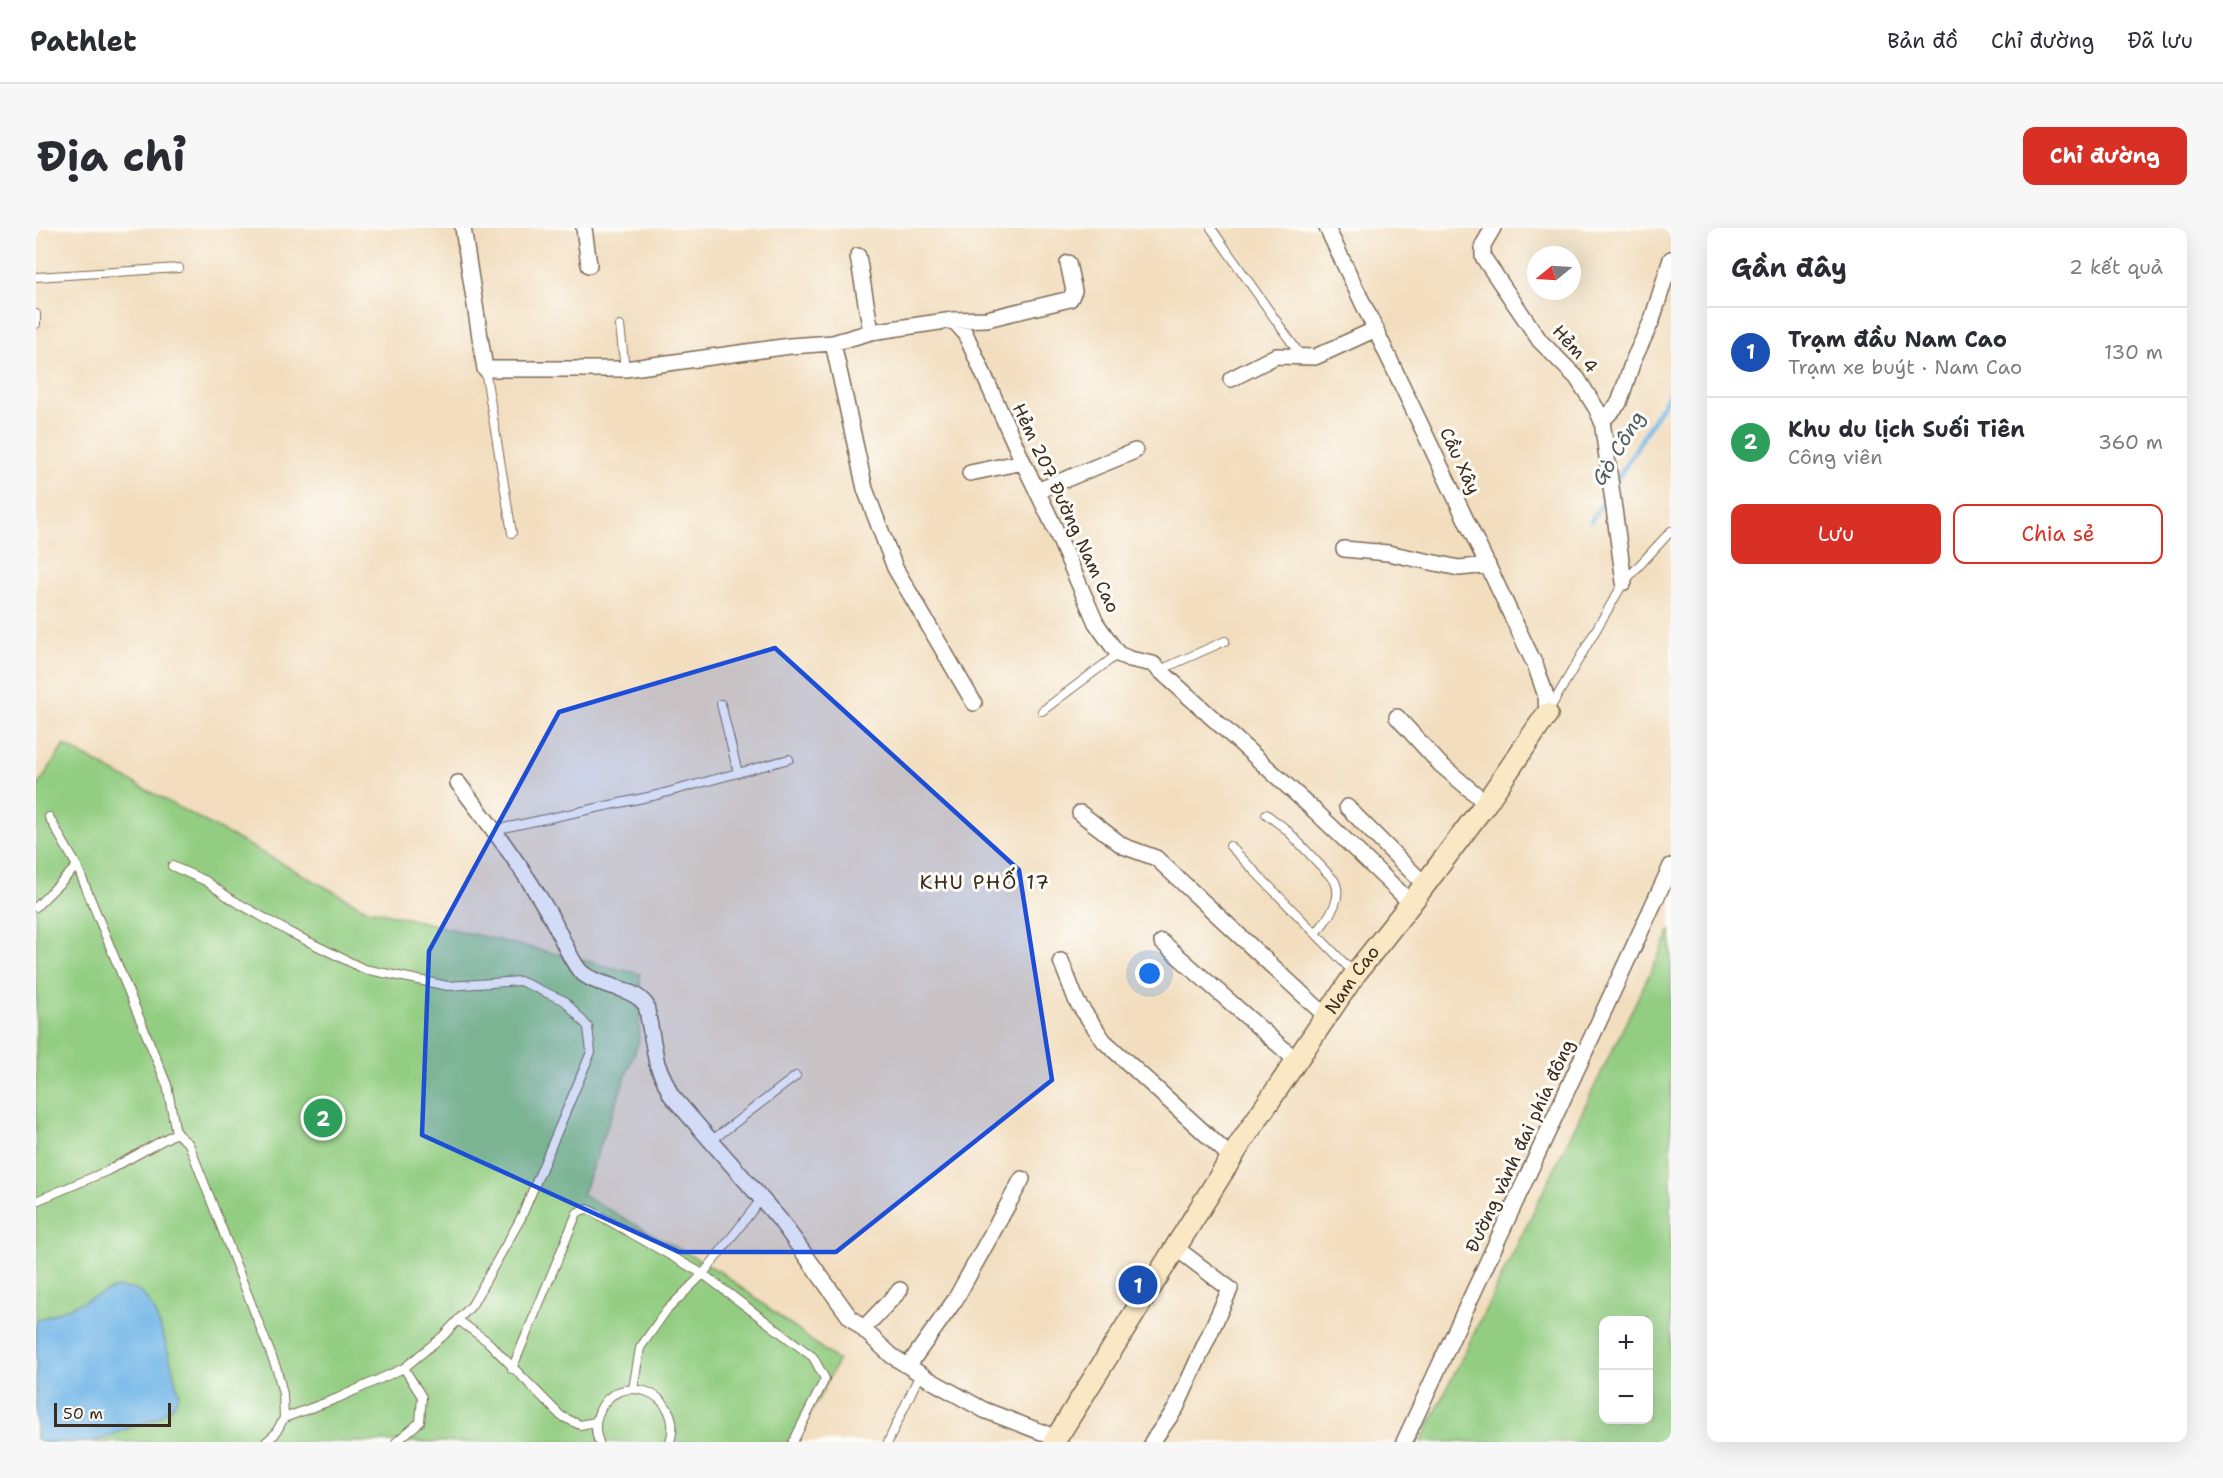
<!DOCTYPE html>
<html lang="vi">
<head>
<meta charset="utf-8">
<style>
	:root { --surface:#fff; --page:#f7f7f7; --text:#2b2b33; --muted:#7c7c81; --line:#e1e1e2; --accent:#d93025 }
	body { margin:0; font-family:"Shantell Sans",sans-serif; background:var(--page); color:var(--text) }
	.controls { position:absolute; right:18px; bottom:18px; display:grid; overflow:hidden; border-radius:12px; box-shadow:0 6px 24px #0002 }
	.controls button { width:54px; height:54px; display:grid; place-items:center; padding:0; border:0; border-bottom:2px solid var(--line); background:var(--surface); color:var(--text); font:30px sans-serif }
	.compass { position:absolute; left:1491px; top:18px; width:54px; height:54px; border-radius:50%; background:var(--surface); box-shadow:0 6px 24px #0002; rotate:252deg }
	.scale { position:absolute; left:18px; bottom:15px; width:117px; box-sizing:border-box; padding-left:6px; border:3px solid #3b2a1e; border-top:0; font-size:16px; line-height:21px; white-space:nowrap; color:#3b2a1e; -webkit-text-stroke:4px #fdfcf7; paint-order:stroke }
	.you { position:absolute; left:1114px; top:746px; width:21px; height:21px; margin:-15px; border:4px solid #fff; border-radius:50%; background:#1a73e8; box-shadow:0 0 0 9px #1a73e833 }
	.badge { display:grid; place-items:center; width:39px; height:39px; border-radius:50%; background:var(--accent); color:#fff; font-size:20px; font-weight:700 }
	.pin { position:absolute; translate:-50% -50%; border:3px solid #fff; box-shadow:0 2px 6px #0006 }
	.list { margin:0; padding:0; list-style:none }
	h2 { display:flex; justify-content:space-between; align-items:center; height:78px; margin:0; padding:0 24px; font-size:26px }
	h2 small { font-size:20px; font-weight:400; color:var(--muted) }
	.list li { display:grid; grid-template-columns:39px 1fr auto; gap:18px; align-items:center; box-sizing:border-box; height:90px; padding:0 24px; border-top:2px solid var(--line) }
	.list b { display:block; font-size:22px; white-space:nowrap }
	.list p { margin:0; font-size:20px; white-space:nowrap; color:var(--muted) }
	.list em { font-size:20px; font-style:normal; color:var(--muted) }
	.actions { display:flex; gap:12px; padding:18px 24px }
	.actions a { flex:1; padding:14px 0; border:2px solid var(--accent); border-radius:12px; text-align:center; font-size:21px; color:var(--accent) }
	.actions .main { background:var(--accent); color:#fff }
	.map { position:relative; flex:none; width:1635px; height:1214px; overflow:hidden; border-radius:12px }
	header { display:flex; align-items:center; gap:36px; box-sizing:border-box; height:84px; padding:0 30px; background:var(--surface); border-bottom:2px solid var(--line) }
	header strong { font-size:28px }
	nav { display:flex; gap:33px; margin-inline-start:auto; font-size:21px }
	.intro { display:flex; align-items:center; justify-content:space-between; box-sizing:border-box; height:144px; padding:0 36px }
	h1 { margin:0; font-size:42px }
	.button { padding:15px 27px; border-radius:12px; background:var(--accent); color:#fff; font-size:21px; font-weight:700 }
	main { display:flex; gap:36px; padding:0 36px }
	aside { flex:1; background:var(--surface); border-radius:12px; box-shadow:0 6px 24px #0002 }
	.map>svg:first-child { display:block }
	.green { fill:#93cd82; stroke:#677c50; stroke-width:1.5; fill-rule:evenodd }
	.water { fill:#71b6e8; stroke:#567083; stroke-width:1.5 }
	.lines { fill:none; stroke-linecap:round; stroke-linejoin:round }
	.stream { stroke:#71b6e8; stroke-width:4.5 }
	.lane-casing { stroke:#7b6956; stroke-width:10 }
	.street-casing { stroke:#7b6956; stroke-width:18 }
	.secondary-casing { stroke:#7b6956; stroke-width:24 }
	.lane { stroke:#fff; stroke-width:8 }
	.street { stroke:#fff; stroke-width:15 }
	.secondary { stroke:#fae7c3; stroke-width:21 }
	.marked { fill:#1d4ed8; fill-opacity:0.2; stroke:#1d4ed8; stroke-width:4.5; stroke-linejoin:round }
	.labels { text-anchor:middle; stroke-width:6; stroke-linejoin:round; paint-order:stroke }
	.street-label { font-size:18px; fill:#3b2a1e; stroke:#fdfcf7 }
	.water-label { font-size:20px; font-style:italic; fill:#4e5b65; stroke:#fdfcf7 }
	.neighbourhood-label { font-size:20px; letter-spacing:1.5px; fill:#3b2a1e; stroke:#fdfcf7 }
</style>
</head>
<body>
<header>
<strong>Pathlet</strong>
<nav><a>Bản đồ</a><a>Chỉ đường</a><a>Đã lưu</a></nav>
</header>
<div class="intro"><h1>Địa chỉ</h1><a class="button">Chỉ đường</a></div>
<main>
<div class="map">
<svg width="1635" height="1214" viewBox="0 0 1635 1214">
	<rect width="100%" height="100%" fill="#fdfcf7"/>
	<filter id="ink" filterUnits="userSpaceOnUse"><feTurbulence type="fractalNoise" baseFrequency=".0167" numOctaves="2"/><feDisplacementMap in="SourceGraphic" scale="12" xChannelSelector="R" yChannelSelector="G"/><feConvolveMatrix kernelMatrix="1 2 1 2 8 2 1 2 1" color-interpolation-filters="sRGB"/></filter>
	<filter id="wash" filterUnits="userSpaceOnUse"><feTurbulence type="fractalNoise" baseFrequency=".008" numOctaves="4" result="noise"/><feDisplacementMap in="SourceGraphic" scale="24" xChannelSelector="R" yChannelSelector="G"/><feGaussianBlur stdDeviation="1.35" result="paint"/><feColorMatrix in="noise" values="0 0 0 0 0 0 0 0 0 0 0 0 0 0 0 0 0 1.4 0 .05"/><feComposite in="paint" operator="in"/></filter>
	<g filter="url(#wash)">
		<rect width="100%" height="100%" fill="#f2debf"/>
		<path class="green" d="M28,517l300,163 276,66 -1,66 -57,155 140,78 116,88 -42,81h-760v-653z
			M1635,702v512h-250zM1568,1092h44v100h-44z"/>
		<path class="water" d="M79,1060c7,0 16,0 23,3 21,11 35,81 41,104l-6,11 -16,12 -64,24h-57v-121z"/>
		<g class="lines">
			<path class="stream" d="M1579,255l56,-92
				M1555,293l16,-25"/>
		</g>
	</g>
	<g filter="url(#ink)">
		<g class="lines">
			<defs>
				<path id="lane" d="M1175,0l90,128
					M0,49l143,-9
					M0,86v10
					M584,98l5,43
					M449,141l27,164
					M1124,442l65,-29
					M685,476l17,69
					M1513,482l75,-128 47,-51
					M1006,483l76,-57
					M1230,586l20,15 48,51c11,19 -7,38 -18,54
					M13,589l28,49
					M458,602l163,-35 132,-36
					M1194,618l124,127
					M136,638l34,15 25,18 58,33 75,37 84,17 72,-5 45,20 23,26 3,25 -70,166 -49,87 -29,31 -39,32 -66,30 -54,20 -9,16 -9,8
					M0,679l41,-41 90,219 9,48
					M675,913l85,-65
					M0,973l71,-30 69,-38 13,11 88,226 6,24 1,24
					M422,1092l29,21 74,75 19,9 15,-3
					M476,1141l65,-156 5,-3 6,-1 115,65 59,-76
					M597,1161l7,-41 26,-37 37,-37 110,83 12,22 -32,63
					M360,1214l24,-20 2,-25 -18,-29
					M563,1214c-4,-9 -4,-18 -1,-27 16,-48 88,-24 72,27
					M852,1214l32,-68"/>
				<path id="street" d="M427,0l22,141h140l165,-23 43,-3 38,-11 82,-12 34,-1 83,-20 4,-8 -6,-28
					M548,0l5,37
					M1291,0l209,439 10,29 1,18
					M1457,0l-10,17v12l57,84 37,37 19,30 6,13 22,161
					M822,28l13,76
					M917,92l12,13 58,129 29,60 44,101 22,31 12,5 23,5 162,147 96,92
					M797,115l32,146 30,79 79,135
					M1195,151l45,-23 39,1 61,-28
					M1566,193l17,-18 14,-42 19,-41 19,-61
					M934,245l53,-11
					M1001,263l98,-40
					M1308,321l44,4 71,15 29,-3
					M1361,489l43,47 46,39
					M422,555c33,43 65,85 92,132 9,15 20,46 31,57 18,16 50,13 65,33l11,59 14,31 109,125 69,96 43,40 38,24 54,30 73,28
					M1311,579l78,78
					M1044,585l43,33 33,12 171,159
					M1126,714l135,119
					M1025,733l16,41 27,39 128,117
					M827,1101l37,-39
					M872,1138l47,-66 67,-121
					M1116,1214l24,-34 54,-119 -54,-41
					M1368,1214l267,-576"/>
				<g id="secondary">
					<path id="s1" d="M1018,1214l188,-301 113,-167 56,-71 75,-100 61,-89"/>
				</g>
			</defs>
			<use href="#lane" class="lane-casing"/>
			<use href="#street" class="street-casing"/>
			<use href="#secondary" class="secondary-casing"/>
			<use href="#lane" class="lane"/>
			<use href="#street" class="street"/>
			<use href="#secondary" class="secondary"/>
		</g>
	</g>
	<path class="marked" d="M739,420l244,222 33,210 -216,172h-157l-257,-117 7,-184 130,-239z"/>
	<g class="labels">
		<g class="street-label">
			<text transform="translate(1539 121) rotate(48)" y="6">Hẻm 4</text>
			<text transform="translate(1424 233) rotate(65)" y="6">Cầu Xây</text>
			<text transform="translate(1030 280) rotate(65)" y="6">Hẻm 207 Đường Nam Cao</text>
			<text dy="6" stroke="none"><textPath href="#s1" startOffset="550">Nam Cao</textPath></text>
			<text transform="translate(1484 918) rotate(-65)" y="6">Đường vành đai phía đông</text>
		</g>
		<g class="water-label">
			<text transform="translate(1582 220) rotate(-59)" y="7">Gò Công</text>
		</g>
		<g class="neighbourhood-label">
			<text x="949" y="661">KHU PHỐ 17</text>
		</g>
	</g>
</svg>
<div class="controls">
<button>+</button>
<button>−</button>
</div>
<svg class="compass" viewBox="-18 -18 36 36"><path d="M0-13l5 13h-10z" fill="#e53935"/><path d="M0 13l5-13h-10z" fill="#7c7c81"/></svg>
<div class="scale">50 m</div>
<div class="you"></div>
<div class="pin badge" style="left:1102px;top:1057px;background:#1a4fb4">1</div>
<div class="pin badge" style="left:287px;top:890px;background:#2e9e5b">2</div>
</div>
<aside>
<h2>Gần đây<small>2 kết quả</small></h2>
<ul class="list">
<li><span class="badge" style="background:#1a4fb4">1</span><div><b>Trạm đầu Nam Cao</b><p>Trạm xe buýt · Nam Cao</p></div><em>130 m</em></li>
<li><span class="badge" style="background:#2e9e5b">2</span><div><b>Khu du lịch Suối Tiên</b><p>Công viên</p></div><em>360 m</em></li>
</ul>
<div class="actions"><a class="main">Lưu</a><a>Chia sẻ</a></div>
</aside>
</main>
</body>
</html>
